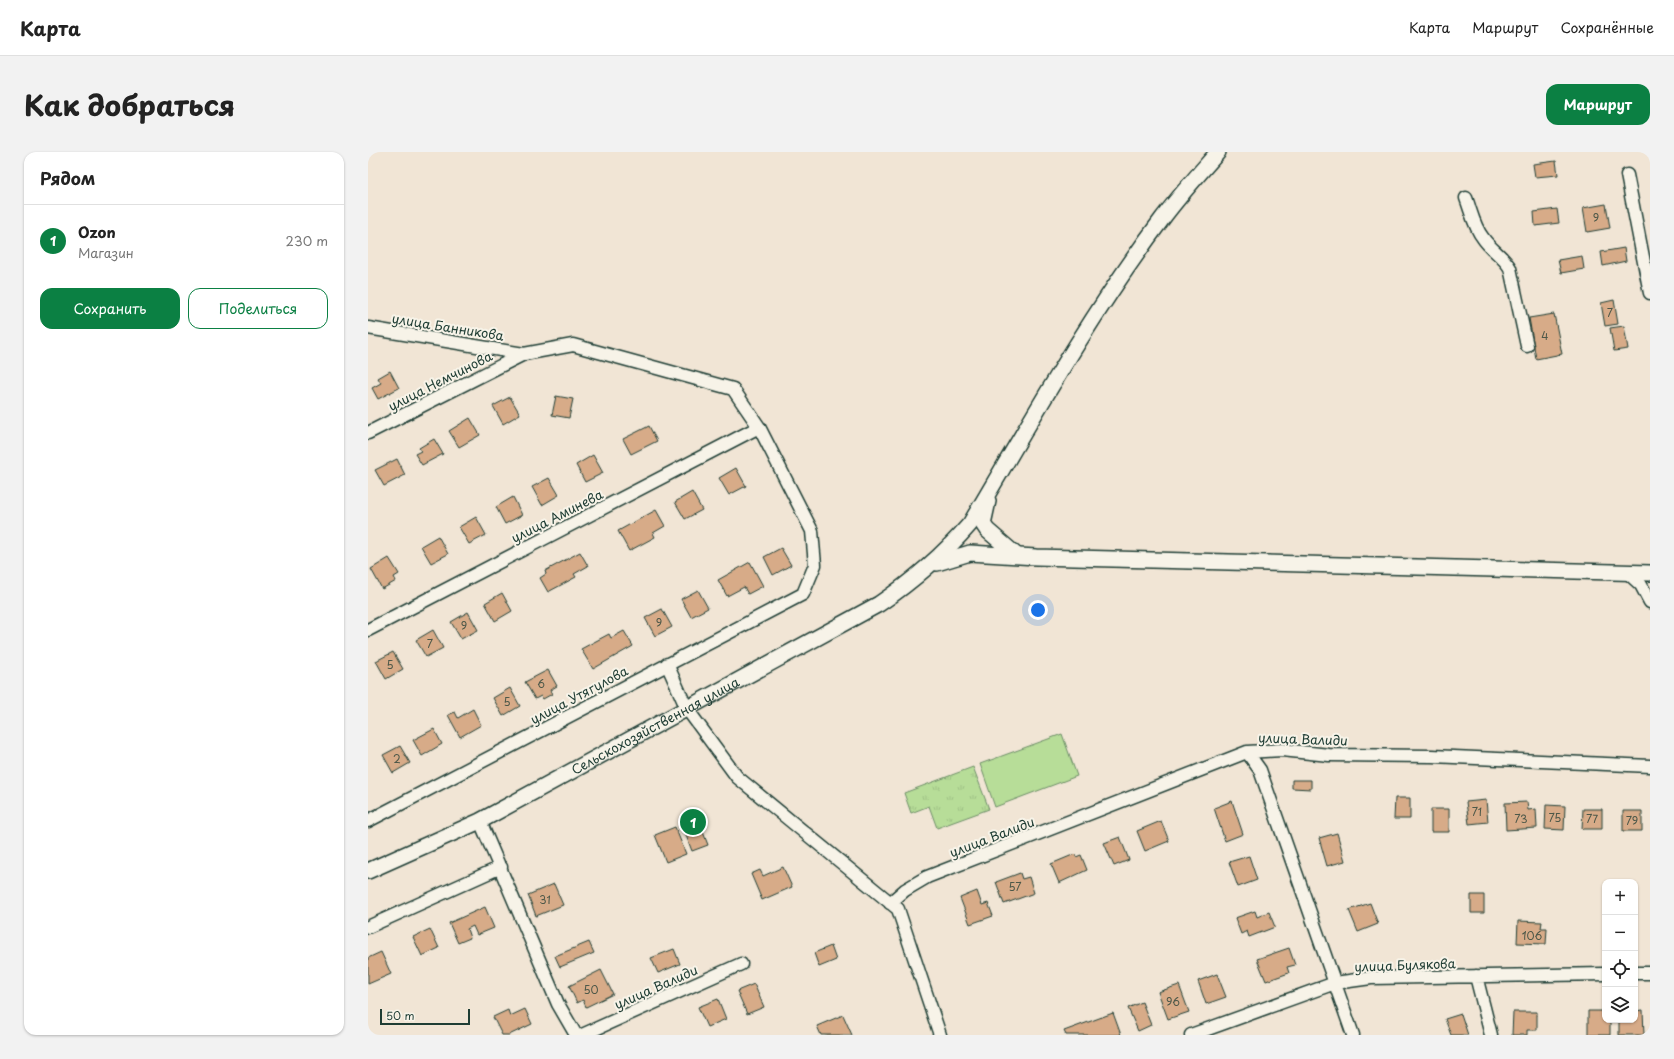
<!DOCTYPE html>
<html lang="ru">
<head>
<meta charset="utf-8">
<style>
	:root { --surface:#fff; --page:#f2f2f2; --text:#222; --muted:#767676; --line:#e0e0e0; --accent:#0b8043 }
	body { margin:0; font-family:"Playpen Sans",sans-serif; background:var(--page); color:var(--text) }
	.controls { position:absolute; right:12px; bottom:12px; display:grid; overflow:hidden; border-radius:8px; box-shadow:0 1px 3px #0004 }
	.controls button { width:36px; height:36px; display:grid; place-items:center; padding:0; border:0; border-bottom:1px solid var(--line); background:var(--surface); color:var(--text); font:20px sans-serif }
	.scale { position:absolute; left:12px; bottom:10px; width:90px; box-sizing:border-box; padding-left:4px; border:2px solid #1f3d34; border-top:0; font-size:11px; line-height:14px; white-space:nowrap; color:#1f3d34; -webkit-text-stroke:3px #f7f3e8; paint-order:stroke }
	.you { position:absolute; left:670px; top:458px; width:14px; height:14px; margin:-10px; border:3px solid #fff; border-radius:50%; background:#1a73e8; box-shadow:0 0 0 6px #1a73e833 }
	.badge { display:grid; place-items:center; width:26px; height:26px; border-radius:50%; background:var(--accent); color:#fff; font-size:13px; font-weight:700 }
	.pin { position:absolute; translate:-50% -50%; border:2px solid #fff; box-shadow:0 1px 4px #0006 }
	.list { margin:0; padding:0; list-style:none }
	h2 { display:flex; justify-content:space-between; align-items:center; height:52px; margin:0; padding:0 16px; font-size:17px }
	h2 small { font-size:13px; font-weight:400; color:var(--muted) }
	.list li { display:grid; grid-template-columns:26px 1fr auto; gap:12px; align-items:center; box-sizing:border-box; height:72px; padding:0 16px; border-top:1px solid var(--line) }
	.list b { display:block; font-size:15px; white-space:nowrap }
	.list p { margin:0; font-size:13px; white-space:nowrap; color:var(--muted) }
	.list em { font-size:13px; font-style:normal; color:var(--muted) }
	.actions { display:flex; gap:8px; padding:12px 16px }
	.actions a { flex:1; padding:9px 0; border:1px solid var(--accent); border-radius:12px; text-align:center; font-size:14px; color:var(--accent) }
	.actions .main { background:var(--accent); color:#fff }
	.icon { flex:none; width:22px; height:22px; fill:none; stroke:currentColor; stroke-width:2; stroke-linecap:round; stroke-linejoin:round }
	.map { position:relative; flex:none; width:1282px; height:883px; overflow:hidden; border-radius:12px }
	header { display:flex; align-items:center; gap:24px; box-sizing:border-box; height:56px; padding:0 20px; background:var(--surface); border-bottom:1px solid var(--line) }
	header strong { font-size:19px }
	nav { display:flex; gap:22px; margin-inline-start:auto; font-size:14px }
	.intro { display:flex; align-items:center; justify-content:space-between; box-sizing:border-box; height:96px; padding:0 24px }
	h1 { margin:0; font-size:28px }
	.button { padding:10px 18px; border-radius:12px; background:var(--accent); color:#fff; font-size:14px; font-weight:700 }
	main { display:flex; gap:24px; padding:0 24px }
	aside { flex:1; background:var(--surface); border-radius:12px; box-shadow:0 1px 3px #0004 }
	.map>svg:first-child { display:block }
	.park { fill:url(#park-tufts); stroke:#6b8d66 }
	.pitch { fill:#b7dd98; stroke:#6b8d66 }
	.building { fill:#d7ab88; stroke:#1f3d34 }
	.lines { fill:none; stroke-linecap:round; stroke-linejoin:round }
	.minor-casing { stroke:#1f3d34; stroke-width:15 }
	.major-casing { stroke:#1f3d34; stroke-width:18 }
	.minor { stroke:#f7f3e8; stroke-width:12 }
	.major { stroke:#f7f3e8; stroke-width:15 }
	.labels { text-anchor:middle; stroke-width:4; stroke-linejoin:round; paint-order:stroke }
	.number-label { font-size:11px; fill:#4d5849 }
	.street-label { font-size:13px; fill:#1f3d34; stroke:#f7f3e8 }
</style>
</head>
<body>
<header>
<strong>Карта</strong>
<nav><a>Карта</a><a>Маршрут</a><a>Сохранённые</a></nav>
</header>
<div class="intro"><h1>Как добраться</h1><a class="button">Маршрут</a></div>
<main>
<aside>
<h2>Рядом<small></small></h2>
<ul class="list">
<li><span class="badge">1</span><div><b>Ozon</b><p>Магазин</p></div><em>230 m</em></li>
</ul>
<div class="actions"><a class="main">Сохранить</a><a>Поделиться</a></div>
</aside>
<div class="map">
<svg width="1282" height="883" viewBox="0 0 1282 883">
	<defs>
		<pattern id="park-tufts" width="24" height="20" patternUnits="userSpaceOnUse"><rect width="24" height="20" fill="#b7dd98"/><path d="M3 7l-1-3M5 7V3M7 7l1-3M15 17l-1-3M17 17v-4M19 17l1-3" fill="none" stroke="#9dbf84"/></pattern>
	</defs>
	<rect width="100%" height="100%" fill="#f1e5d5"/>
	<filter id="ink" filterUnits="userSpaceOnUse"><feTurbulence type="fractalNoise" baseFrequency=".025" numOctaves="2"/><feDisplacementMap in="SourceGraphic" scale="8" xChannelSelector="R" yChannelSelector="G"/><feConvolveMatrix kernelMatrix="1 2 1 2 8 2 1 2 1" color-interpolation-filters="sRGB"/></filter>
	<g filter="url(#ink)">
		<path class="park" d="M605,615l16,42 -52,19 -8,-22 -18,7 -7,-20z"/>
		<path class="pitch" d="M694,582l15,42 -82,31 -15,-43z"/>
		<path class="building" d="M1188,9l2,14 -23,2 -2,-13z
			M1238,52l4,24 -23,4 -4,-24z
			M1189,57l2,14 -24,3 -1,-14z
			M1256,96l2,13 -23,5 -2,-14z
			M1214,104l2,13 -23,4 -3,-13z
			M1246,148l4,24 -13,2 -4,-23z
			M1186,162l8,40 -26,5 -7,-41z
			M1256,174l4,23 -14,2 -4,-23z
			M22,219l9,17 -21,11 -6,-11 9,-5 -3,-5z
			M188,244l17,3 -4,19 -17,-3z
			M142,245l10,17 -17,10 -10,-18z
			M102,266l10,17 -21,12 -10,-16z
			M281,274l8,15 -26,13 -8,-15z
			M66,287l9,15 -21,11 -7,-11 6,-3 -2,-3z
			M225,303l10,18 -18,9 -9,-17z
			M29,307l8,16 -21,11 -9,-16z
			M368,316l10,18 -17,9 -10,-17z
			M181,326l10,17 -17,10 -10,-18z
			M324,340l10,18 -17,9 -10,-17z
			M145,345l9,18 -17,9 -9,-17z
			M288,358l9,16 -12,7 2,4 -26,14 -11,-20z
			M108,365l10,18 -17,9 -10,-17z
			M70,384l10,18 -17,9 -10,-17z
			M413,396l10,17 -18,10 -9,-18z
			M212,400l8,14 -14,8 2,3 -28,15 -8,-14 6,-4 -1,-3z
			M21,406l10,16 -5,3 2,4 -14,8 -11,-20z
			M382,410l13,24 -15,8 -4,-7 -17,9 -9,-16z
			M330,438l10,18 -17,9 -10,-18z
			M134,441l10,18 -17,10 -10,-18z
			M294,457l10,18 -17,9 -10,-18z
			M100,460l10,18 -17,9 -10,-17z
			M65,478l10,18 -17,9 -10,-17z
			M256,479l9,15 -40,23 -12,-20 28,-15 2,4z
			M25,500l10,17 -17,10 -10,-18z
			M180,518l9,16 -7,4 2,4 -9,5 -2,-3 -6,3 -10,-17z
			M142,536l10,18 -17,10 -10,-18z
			M105,557l8,16 -21,12 -12,-22 7,-3 3,6z
			M66,577l8,15 -20,12 -9,-16z
			M32,594l10,17 -17,10 -10,-18z
			M924,628h19v9l-19,-1z
			M1027,646h15v21h-16z
			M1118,648l2,22 -19,2 -3,-22z
			M864,649l11,33 -18,7 -11,-33z
			M1159,650l1,8 8,-1 1,19 -31,2 -1,-27z
			M1178,653l19,1 -1,24 -19,-1z
			M1063,657h18v23h-18z
			M1215,657h19v20h-20z
			M1255,659h19v20h-19z
			M330,667l10,26 -16,6 -10,-26z
			M793,669l8,20 -24,10 -8,-20z
			M307,675l11,27 -20,8 -11,-27z
			M969,681l8,28 -18,5 -8,-28z
			M752,685l9,23 -15,6 -10,-23z
			M707,702l1,3 5,-2 6,15 -28,13 -8,-19z
			M881,704l8,24 -19,7 -9,-25z
			M415,715l9,20 -30,13 -11,-26 9,-4 3,6z
			M652,721l2,6 7,-2 5,16 -30,11 -8,-22z
			M186,732l9,21 -27,11 -8,-21z
			M609,739l5,14 6,-2 5,13 -23,8 -10,-26z
			M1103,743h13v18h-13z
			M1002,751l8,21 -20,8 -9,-22z
			M117,755l9,21 -17,7 -4,-9 -6,3 3,9 -12,5 -9,-20z
			M887,759l2,6 12,-5 6,15 -26,10 -2,-6 -6,3 -6,-16z
			M1150,769l24,1 -1,6h6l-1,16 -29,-1z
			M62,777l9,19 -17,8 -9,-19z
			M221,790l5,11 -34,14 -5,-11z
			M463,794l5,14 -17,7 -5,-14z
			M921,796l6,17 -8,2 2,6 -23,8 -9,-22z
			M306,797l6,15 -22,9 -7,-15z
			M13,800l10,22 -23,10v-26z
			M233,818l12,24 -27,13 -3,-7 -6,3 -8,-17z
			M849,822l9,23 -20,7 -8,-23z
			M386,832l10,23 -17,7 -10,-23z
			M811,833l10,27 -21,7 -10,-27z
			M350,847l8,20 -19,8 -9,-20z
			M774,850l9,23 -13,6 -10,-23z
			M157,857l7,15 -23,11h-7l-9,-18 15,-7 2,6z
			M1275,858l1,25h-25v-15h16v-9z
			M1220,859h17v9h5v15h-22z
			M1145,860h24v18h-10v5h-15z
			M745,861l8,22h-55l-2,-4z
			M1093,862l7,21h-17l-6,-16z
			M475,863l9,20h-31l-4,-9z"/>
		<g class="lines">
			<defs>
				<path id="minor" d="M1259,23l23,118
					M1098,46c5,13 8,29 17,40 7,11 21,19 27,30l17,78
					M0,176l156,26
					M0,281l156,-79 49,-9 160,44 26,38 53,104 3,34 -12,29 -435,227
					M1260,421l13,12 9,17
					M0,478l391,-203
					M299,512l20,45 50,68 161,132 42,126
					M879,600l13,18 93,265
					M112,669l78,183 18,31
					M522,751l15,-13 22,-13 320,-125 35,-2 47,5 103,1 218,10
					M0,775l133,-60
					M1267,821h15
					M1108,824l15,59
					M214,883l159,-71
					M823,883l144,-52 36,-5 234,-4"/>
				<g id="major">
					<path d="M620,349l-5,23 4,6 29,25"/>
					<path d="M569,411l33,-10 66,4 614,16"/>
					<path id="s1" d="M0,719l112,-50 399,-217c34,-23 64,-49 91,-80 61,-103 120,-209 192,-305 17,-23 37,-45 56,-67"/>
				</g>
			</defs>
			<use href="#minor" class="minor-casing"/>
			<use href="#major" class="major-casing"/>
			<use href="#minor" class="minor"/>
			<use href="#major" class="major"/>
		</g>
	</g>
	<g class="labels">
		<g class="number-label">
			<text x="1228" y="70">9</text>
			<text x="1242" y="165">7</text>
			<text x="1177" y="188">4</text>
			<text x="291" y="475">9</text>
			<text x="96" y="478">9</text>
			<text x="62" y="496">7</text>
			<text x="22" y="517">5</text>
			<text x="173" y="536">6</text>
			<text x="139" y="554">5</text>
			<text x="29" y="611">2</text>
			<text x="1109" y="664">71</text>
			<text x="1187" y="670">75</text>
			<text x="1153" y="671">73</text>
			<text x="1224" y="671">77</text>
			<text x="1264" y="673">79</text>
			<text x="647" y="739">57</text>
			<text x="177" y="752">31</text>
			<text x="1164" y="788">106</text>
			<text x="223" y="842">50</text>
			<text x="805" y="854">96</text>
		</g>
		<g class="street-label">
			<text transform="translate(80 175) rotate(9)" y="5">улица Банникова</text>
			<text transform="translate(72 229) rotate(-27)" y="5">улица Немчинова</text>
			<text transform="translate(189 364) rotate(-27)" y="5">улица Аминева</text>
			<text transform="translate(211 543) rotate(-28)" y="5">улица Утягулова</text>
			<text dy="5" stroke="none"><textPath href="#s1" startOffset="322">Сельскохозяйственная улица</textPath></text>
			<text transform="translate(935 587) rotate(2)" y="5">улица Валиди</text>
			<text transform="translate(624 685) rotate(-21)" y="5">улица Валиди</text>
			<text transform="translate(1037 813) rotate(-2)" y="5">улица Булякова</text>
			<text transform="translate(288 835) rotate(-24)" y="5">улица Валиди</text>
		</g>
	</g>
</svg>
<div class="controls">
<button>+</button>
<button>−</button>
<button><svg class="icon" aria-label="locate" viewBox="0 0 24 24"><circle cx="12" cy="12" r="6"/><path d="M12 2v4M12 18v4M2 12h4M18 12h4"/></svg></button>
<button><svg class="icon" aria-label="layers" viewBox="0 0 24 24"><path d="M12 4l9 5-9 5-9-5zM3 14l9 5 9-5"/></svg></button>
</div>
<div class="scale">50 m</div>
<div class="you"></div>
<div class="pin badge" style="left:325px;top:670px">1</div>
</div>
</main>
</body>
</html>
